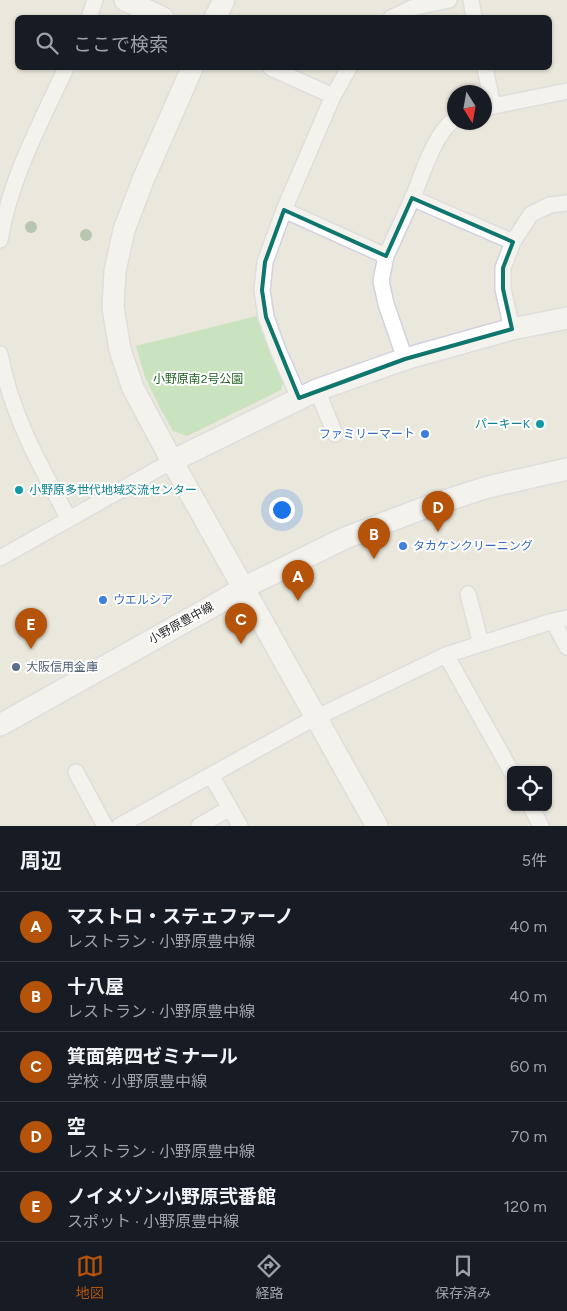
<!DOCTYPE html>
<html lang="ja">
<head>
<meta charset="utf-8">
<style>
	:root { --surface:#171b24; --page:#20242c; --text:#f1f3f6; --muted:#9ea1a6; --line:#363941; --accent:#b45309 }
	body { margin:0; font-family:Figtree,"Noto Sans JP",sans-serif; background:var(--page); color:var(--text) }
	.controls { position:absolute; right:15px; bottom:15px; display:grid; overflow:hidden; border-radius:8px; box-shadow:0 1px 4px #0004 }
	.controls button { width:45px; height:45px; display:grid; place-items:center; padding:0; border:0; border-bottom:1px solid var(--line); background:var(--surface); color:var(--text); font:25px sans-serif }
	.compass { position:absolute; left:447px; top:85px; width:45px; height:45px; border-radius:50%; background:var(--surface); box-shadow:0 1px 4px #0004; rotate:169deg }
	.you { position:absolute; left:281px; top:509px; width:18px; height:18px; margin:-12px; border:4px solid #fff; border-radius:50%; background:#1a73e8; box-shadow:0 0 0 8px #1a73e833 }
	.badge { display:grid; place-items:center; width:32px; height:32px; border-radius:50%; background:var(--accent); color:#fff; font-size:16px; font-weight:700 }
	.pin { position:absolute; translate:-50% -41px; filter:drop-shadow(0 1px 2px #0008) }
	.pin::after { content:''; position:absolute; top:26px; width:18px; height:15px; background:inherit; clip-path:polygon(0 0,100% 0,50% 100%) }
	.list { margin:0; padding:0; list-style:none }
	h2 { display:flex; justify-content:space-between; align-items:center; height:65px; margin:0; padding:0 20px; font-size:21px }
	h2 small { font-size:16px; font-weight:400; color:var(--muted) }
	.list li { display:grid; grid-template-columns:32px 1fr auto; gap:15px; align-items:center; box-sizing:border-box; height:70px; padding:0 20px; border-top:1px solid var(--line) }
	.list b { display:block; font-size:19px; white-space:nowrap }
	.list p { margin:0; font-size:16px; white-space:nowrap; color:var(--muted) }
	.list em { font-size:16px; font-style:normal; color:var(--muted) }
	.icon { flex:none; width:28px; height:28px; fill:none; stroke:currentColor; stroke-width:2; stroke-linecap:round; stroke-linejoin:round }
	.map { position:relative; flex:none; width:567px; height:826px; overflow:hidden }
	.search { position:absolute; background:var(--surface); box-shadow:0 1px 4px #0004; left:15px; right:15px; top:15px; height:55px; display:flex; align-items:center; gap:12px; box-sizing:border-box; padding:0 18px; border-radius:8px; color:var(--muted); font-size:19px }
	.sheet { height:415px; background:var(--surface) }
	nav { display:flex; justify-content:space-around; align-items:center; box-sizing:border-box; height:70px; border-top:1px solid var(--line); background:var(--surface); font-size:14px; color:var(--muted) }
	nav a { display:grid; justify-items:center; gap:2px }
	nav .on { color:var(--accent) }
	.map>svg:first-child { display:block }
	.green { fill:#a3dd9c }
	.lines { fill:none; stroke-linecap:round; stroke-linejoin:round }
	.street-casing { stroke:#d2d1e1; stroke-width:18 }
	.secondary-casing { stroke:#d2d1e1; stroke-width:24 }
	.street { stroke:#fff; stroke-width:15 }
	.secondary { stroke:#fff; stroke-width:21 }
	.tree { fill:#7a9d75 }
	.marked { fill:none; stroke:#0f766e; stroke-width:4; stroke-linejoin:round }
	.culture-dot { fill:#0f9aa8; stroke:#fff; stroke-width:2 }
	.shop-dot { fill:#3f7fe0; stroke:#fff; stroke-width:2 }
	.service-dot { fill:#5c6f8a; stroke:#fff; stroke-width:2 }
	.labels { text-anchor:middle; stroke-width:4; stroke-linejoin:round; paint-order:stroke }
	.park-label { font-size:12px; fill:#1f6020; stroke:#fff }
	.culture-label { font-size:12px; fill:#0d838f; stroke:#fff; text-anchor:end }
	.shop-label { font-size:12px; fill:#366cbe; stroke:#fff; text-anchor:start }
	.street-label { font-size:12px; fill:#292929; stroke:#fff }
	.service-label { font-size:12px; fill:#4e5e75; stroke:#fff; text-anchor:start }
</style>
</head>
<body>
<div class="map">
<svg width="567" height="826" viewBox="0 0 567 826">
	<rect width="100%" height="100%" fill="#eae7dc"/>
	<path class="green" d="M257,316l4,14 22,53 -2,7 -94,46 -14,-5 -14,-25 -14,-29 -9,-31z"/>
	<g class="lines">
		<defs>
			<path id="street" d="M471,0l3,18
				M89,18l6,-18
				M391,18l21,-10 37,-8
				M271,68l62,28
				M485,68l8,38
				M484,108l83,-17
				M412,198l101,44
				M284,210l102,46 -5,25 5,23 19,55
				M0,240c10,-61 40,-116 66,-172
				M386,256c9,-20 18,-39 27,-59 9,-22 22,-65 41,-77
				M512,329l-9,-40v-21l10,-26 18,-28 19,-9 17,-2
				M0,354c11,60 40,112 69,165
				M317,390l18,44
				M299,398l-21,-48 -12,-33 -4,-27 3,-28 19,-52 49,-114 16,-28
				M0,558l172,-97
				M468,594l13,50
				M553,621l14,26
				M446,655l65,116
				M76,772l29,54
				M211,775l29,51
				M531,807l10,19
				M119,826l186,-103 141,-68 107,-34 14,-3
				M199,826l31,-18"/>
			<path id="secondary" d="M125,0l38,18
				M215,18l9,-18
				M192,68l-49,112 -19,50 -9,41 -2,36 7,43 13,38 39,73 205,365
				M172,461l145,-71 88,-31 107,-30 55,-11
				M0,725l220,-123 23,-14 102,-50 84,-32 59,-19 79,-18"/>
		</defs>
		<use href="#street" class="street-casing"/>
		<use href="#secondary" class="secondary-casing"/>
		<use href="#street" class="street"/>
		<use href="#secondary" class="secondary"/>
	</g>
	<g class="tree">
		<circle cx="31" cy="227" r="6"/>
		<circle cx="86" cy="235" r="6"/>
	</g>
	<path d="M0 0H567V826H0ZM412,198l101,44 -10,26v21l9,40 -107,30 -106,39 -33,-81 -4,-27 3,-28 19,-52 102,46z" fill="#eae7dc" fill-opacity=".55" fill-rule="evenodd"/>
	<path class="marked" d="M412,198l101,44 -10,26v21l9,40 -107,30 -106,39 -33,-81 -4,-27 3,-28 19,-52 102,46z"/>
	<g class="culture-dot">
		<circle cx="540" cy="424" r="5"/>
		<circle cx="19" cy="490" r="5"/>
	</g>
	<g class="shop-dot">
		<circle cx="425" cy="434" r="5"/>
		<circle cx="403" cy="546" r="5"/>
		<circle cx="103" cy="600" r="5"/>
	</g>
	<circle class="service-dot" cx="16" cy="667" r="5"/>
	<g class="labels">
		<g class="park-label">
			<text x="198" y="383">小野原南2号公園</text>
		</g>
		<g class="culture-label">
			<text x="530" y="428">パーキーK</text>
			<text x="29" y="494" text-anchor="start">小野原多世代地域交流センター</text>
		</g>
		<g class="shop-label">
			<text x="415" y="438" text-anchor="end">ファミリーマート</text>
			<text x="413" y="550">タカケンクリーニング</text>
			<text x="113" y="604">ウエルシア</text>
		</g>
		<g class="street-label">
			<text transform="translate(181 623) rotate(-29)" y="4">小野原豊中線</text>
		</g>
		<g class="service-label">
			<text x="26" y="671">大阪信用金庫</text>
		</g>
	</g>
</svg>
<div class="controls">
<button><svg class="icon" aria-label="locate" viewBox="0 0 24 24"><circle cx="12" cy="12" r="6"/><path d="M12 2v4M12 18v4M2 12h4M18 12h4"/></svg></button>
</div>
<svg class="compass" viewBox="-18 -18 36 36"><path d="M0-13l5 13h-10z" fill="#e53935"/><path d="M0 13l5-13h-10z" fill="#9ea1a6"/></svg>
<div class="you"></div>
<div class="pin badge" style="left:298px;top:601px">A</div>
<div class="pin badge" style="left:374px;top:559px">B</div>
<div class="pin badge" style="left:241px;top:644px">C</div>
<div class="pin badge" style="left:438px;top:532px">D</div>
<div class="pin badge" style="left:31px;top:649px">E</div>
<div class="search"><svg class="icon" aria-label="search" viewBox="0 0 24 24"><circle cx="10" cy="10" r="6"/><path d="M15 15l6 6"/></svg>ここで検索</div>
</div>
<section class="sheet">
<h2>周辺<small>5件</small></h2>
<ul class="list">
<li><span class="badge">A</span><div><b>マストロ・ステェファーノ</b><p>レストラン · 小野原豊中線</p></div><em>40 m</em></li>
<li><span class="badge">B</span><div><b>十八屋</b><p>レストラン · 小野原豊中線</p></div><em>40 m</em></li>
<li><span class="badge">C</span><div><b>箕面第四ゼミナール</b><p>学校 · 小野原豊中線</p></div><em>60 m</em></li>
<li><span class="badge">D</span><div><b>空</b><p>レストラン · 小野原豊中線</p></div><em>70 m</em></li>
<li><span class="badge">E</span><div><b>ノイメゾン小野原弐番館</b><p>スポット · 小野原豊中線</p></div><em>120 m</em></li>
</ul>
</section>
<nav>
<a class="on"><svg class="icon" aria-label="map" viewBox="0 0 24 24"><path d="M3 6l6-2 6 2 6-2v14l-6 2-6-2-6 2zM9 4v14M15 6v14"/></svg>地図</a>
<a><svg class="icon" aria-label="directions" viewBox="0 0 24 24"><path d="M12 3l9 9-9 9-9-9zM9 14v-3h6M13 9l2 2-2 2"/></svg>経路</a>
<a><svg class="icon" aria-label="saved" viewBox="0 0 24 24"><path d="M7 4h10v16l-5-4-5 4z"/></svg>保存済み</a>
</nav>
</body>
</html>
